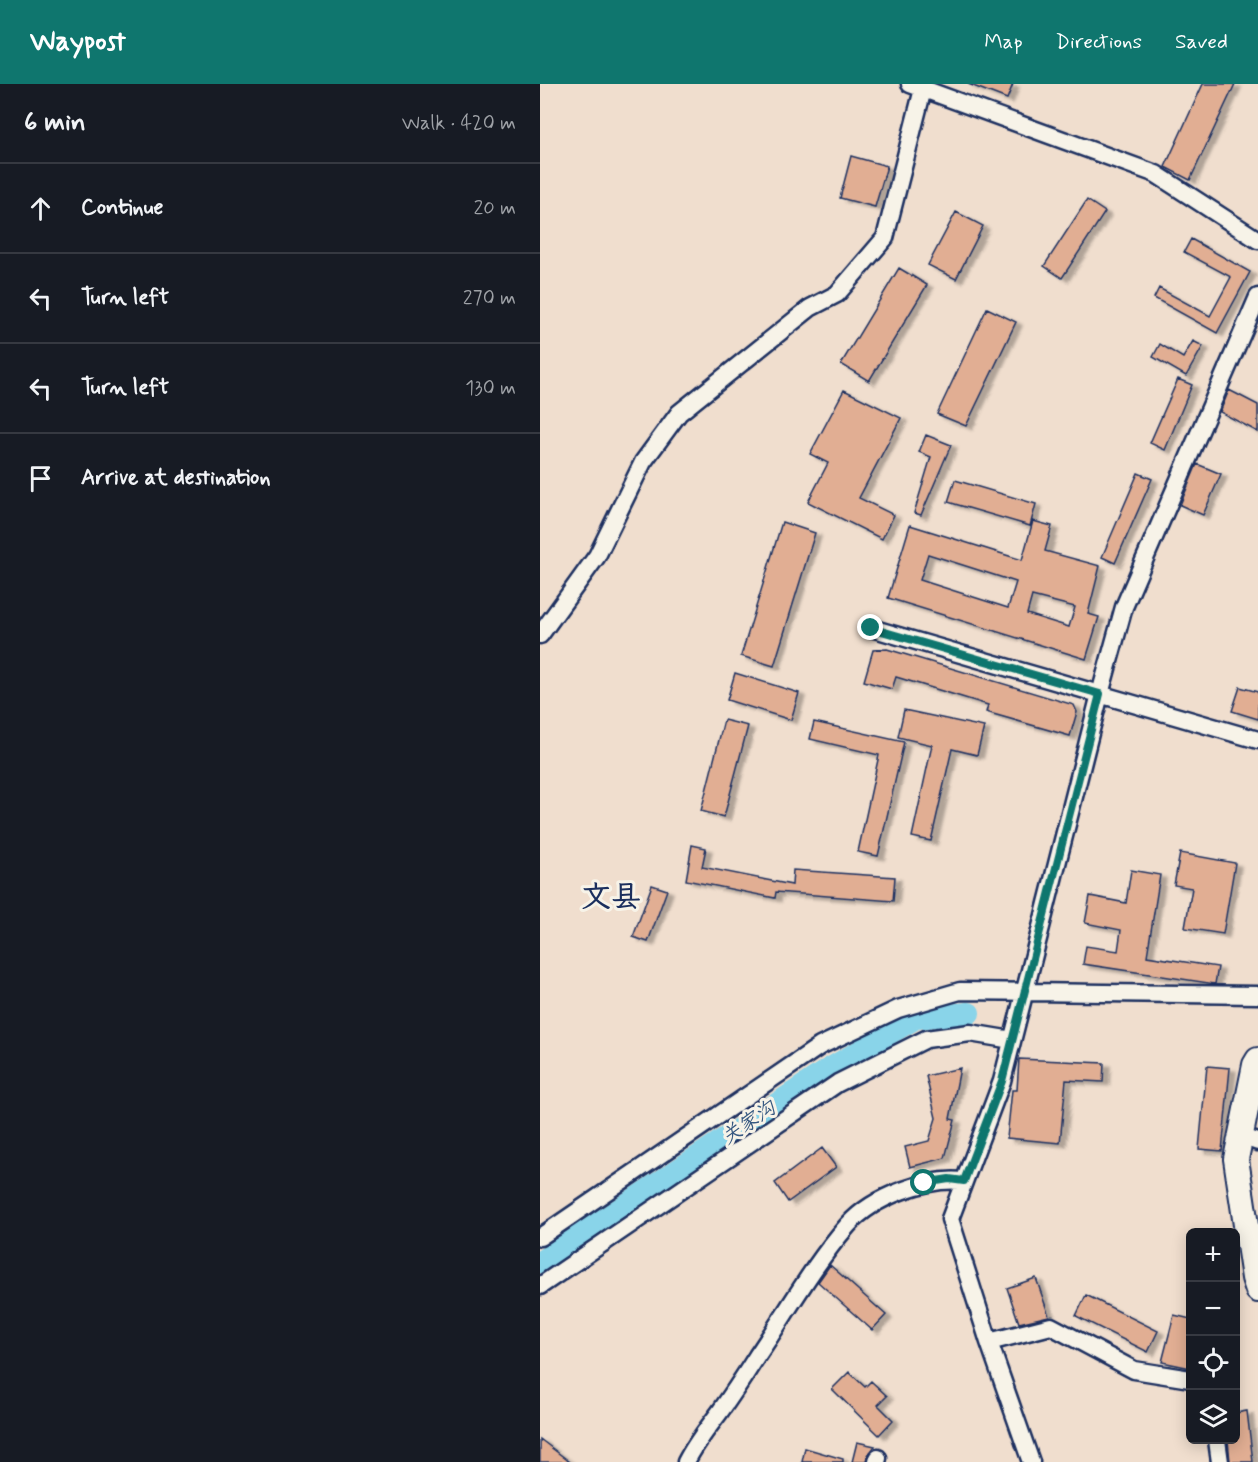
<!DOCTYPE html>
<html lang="en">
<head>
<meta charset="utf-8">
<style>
	:root { --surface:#171b24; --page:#20242c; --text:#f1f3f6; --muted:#9ea1a6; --line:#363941; --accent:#0f766e }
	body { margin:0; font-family:Mynerve,"LXGW WenKai TC",sans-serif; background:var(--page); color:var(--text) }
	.controls { position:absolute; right:18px; bottom:18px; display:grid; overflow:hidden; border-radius:9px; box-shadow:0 3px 15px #0003 }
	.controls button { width:54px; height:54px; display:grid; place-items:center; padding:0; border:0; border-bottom:2px solid var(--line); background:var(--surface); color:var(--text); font:30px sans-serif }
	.stop { position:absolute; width:18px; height:18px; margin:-14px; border:4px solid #0f766e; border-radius:50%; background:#fff }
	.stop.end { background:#0f766e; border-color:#fff; box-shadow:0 2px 6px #0008 }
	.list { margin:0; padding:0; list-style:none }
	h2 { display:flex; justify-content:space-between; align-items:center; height:78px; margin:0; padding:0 24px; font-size:26px }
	h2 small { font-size:20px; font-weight:400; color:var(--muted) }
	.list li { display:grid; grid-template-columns:39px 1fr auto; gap:18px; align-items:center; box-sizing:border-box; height:90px; padding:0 24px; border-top:2px solid var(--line) }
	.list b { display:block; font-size:22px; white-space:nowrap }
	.list em { font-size:20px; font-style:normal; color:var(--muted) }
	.icon { flex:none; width:33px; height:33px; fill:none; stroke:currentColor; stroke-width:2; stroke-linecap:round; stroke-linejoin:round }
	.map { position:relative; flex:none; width:718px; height:1378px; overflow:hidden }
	header { display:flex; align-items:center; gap:36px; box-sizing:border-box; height:84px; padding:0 30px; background:var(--accent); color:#fff }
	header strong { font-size:28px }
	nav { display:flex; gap:33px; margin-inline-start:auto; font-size:21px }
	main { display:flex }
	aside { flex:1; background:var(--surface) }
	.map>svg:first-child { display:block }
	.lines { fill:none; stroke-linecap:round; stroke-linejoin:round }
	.river { stroke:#89d4e9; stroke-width:22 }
	.building { fill:#e1ae93; stroke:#1b2f5e; stroke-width:1.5; fill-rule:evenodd; filter:url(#shadow) }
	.minor-casing { stroke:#1b2f5e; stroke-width:21 }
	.highway-casing { stroke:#1b2f5e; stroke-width:28 }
	.minor { stroke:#f7f3e8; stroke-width:16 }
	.highway { stroke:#f7f3e8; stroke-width:24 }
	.route { stroke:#0f766e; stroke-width:8 }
	.labels { text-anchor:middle; stroke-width:6; stroke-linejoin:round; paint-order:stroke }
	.water-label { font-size:20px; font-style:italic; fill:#365881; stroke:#f7f3e8 }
	.town-label { font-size:30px; font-weight:bold; fill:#1b2f5e; stroke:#f7f3e8 }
</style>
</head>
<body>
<header>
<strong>Waypost</strong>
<nav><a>Map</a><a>Directions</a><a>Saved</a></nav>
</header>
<main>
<aside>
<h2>6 min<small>Walk · 420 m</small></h2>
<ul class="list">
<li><svg class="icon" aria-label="ahead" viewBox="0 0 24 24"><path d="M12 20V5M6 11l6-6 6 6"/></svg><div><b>Continue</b></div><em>20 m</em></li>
<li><svg class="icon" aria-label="left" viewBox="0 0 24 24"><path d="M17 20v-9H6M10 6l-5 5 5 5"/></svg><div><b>Turn left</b></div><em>270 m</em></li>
<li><svg class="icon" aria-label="left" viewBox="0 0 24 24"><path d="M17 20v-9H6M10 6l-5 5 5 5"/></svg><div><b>Turn left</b></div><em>130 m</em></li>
<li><svg class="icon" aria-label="arrive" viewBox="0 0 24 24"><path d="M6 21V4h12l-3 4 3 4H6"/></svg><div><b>Arrive at destination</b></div></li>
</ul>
</aside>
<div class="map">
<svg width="718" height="1378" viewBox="0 0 718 1378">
	<defs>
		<filter id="shadow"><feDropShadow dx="6" dy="3.5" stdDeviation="1.5" flood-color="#0004"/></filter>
	</defs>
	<rect width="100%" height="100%" fill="#f0dece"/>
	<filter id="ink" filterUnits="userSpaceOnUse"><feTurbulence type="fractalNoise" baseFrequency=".0167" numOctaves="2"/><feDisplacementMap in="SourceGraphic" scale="12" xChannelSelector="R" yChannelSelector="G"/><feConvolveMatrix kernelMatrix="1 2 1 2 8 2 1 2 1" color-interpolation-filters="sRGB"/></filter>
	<g filter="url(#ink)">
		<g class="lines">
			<path class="river" d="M0,1178l287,-192 89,-52 53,-5"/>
		</g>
		<path class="building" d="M428,0h45l-6,15z
			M663,0h32l-45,96 -25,-13z
			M311,72l36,10 -12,41 -35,-9z
			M547,116l18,12 -43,66 -18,-12z
			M416,128l27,14 -27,53 -28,-14z
			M651,155l59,33 -33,61 -63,-35 5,-10 51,28 21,-39 -47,-25z
			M359,184l28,17 -58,96 -28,-17z
			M447,224l29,14 -50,104 -29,-12z
			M653,257l10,5 -17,30 -33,-19 7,-13 23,14z
			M638,295l14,6 -27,65 -15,-7z
			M304,306l57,28 -42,80 35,17 -12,24 -74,-37 20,-39 -18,-9z
			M689,306l29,15v27l-38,-20z
			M386,351l25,10 -30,70 -7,-2 17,-56 -12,-5z
			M657,380l24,10 -18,41 -23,-10z
			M598,389l14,6 -37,84 -13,-6z
			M415,396l81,24 -6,22 -82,-24z
			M493,437l19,5 -7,25 55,15 -12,48 11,3 -13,42 -198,-61 22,-73 112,35zM388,470l88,28 -8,26 -88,-28zM492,512l43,11 -6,20 -42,-13z
			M242,438l33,11 -41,133 -33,-10z
			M347,565l187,56 3,7 -7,24 -84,-24 2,-7 -92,-28 -4,12 -28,-8 9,-31z
			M195,589l64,20 -8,27 -64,-20z
			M700,603l18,5v27l-26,-8z
			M364,626l80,17 -7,28 -25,-6 -21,92 -19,-4 20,-92 -34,-8z
			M184,636l24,6 -24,91 -23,-6z
			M274,638l90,20 -26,114 -20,-4 21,-97 -69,-16z
			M152,761l14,3 -4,19 90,18 1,-15 102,7 -2,24 -117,-9 -1,6 -89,-18z
			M640,769l55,10 -12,71 -38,-6 7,-40 -18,-3z
			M591,786l29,5 -13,81 71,11 -3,17 -132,-20 3,-18 32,5 3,-21 -36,-7 5,-27 36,7z
			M112,801l15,5 -19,52 -15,-5z
			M479,975l85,4 -1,19 -37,-2 -6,63 -53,-5 5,-48h5z
			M667,982l23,2 -8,83 -23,-2z
			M420,984l-10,51 5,1 -10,38 -35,9 -5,-20 24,-6 7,-23 -10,-42z
			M282,1064l14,19 -48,35 -13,-19z
			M290,1181l56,50 -14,15 -54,-48z
			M496,1194l13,38 -30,7 -12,-35z
			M546,1211l72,36 -10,21 -72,-36z
			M634,1231l17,4v49l-29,-6z
			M309,1288l16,15 6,-6 16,15 -9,9 15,15 -14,15 -47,-46z
			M707,1327l6,51h-23l-2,-22h8v-27z
			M0,1355l30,23h-30z
			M317,1358l18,4 -7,9 -1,7h-15z
			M265,1364l38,11v3h-41z"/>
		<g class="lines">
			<defs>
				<path id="minor" d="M370,0l246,90 102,66
					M331,544l387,112
					M0,551l57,-79 46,-94 36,-49 131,-105 27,-14 48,-56 38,-149
					M700,1052l18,6
					M0,1153l280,-191 78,-37 62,-18 298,4
					M0,1202l298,-203 88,-44 44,-6 42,7
					M449,1258l62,-16 83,44 56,9
					M677,1356l3,22
					M146,1378c9,-18 21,-33 33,-49 13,-18 26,-38 38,-57 30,-44 56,-91 91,-131 26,-29 79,-48 116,-44
					M337,1378l1,-4
					M491,1378l-42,-120 -39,-123 52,-138 98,-387 24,-87 134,-310"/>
				<path id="highway" d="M718,976l-3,5 -19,94 18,119 4,12"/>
			</defs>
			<use href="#minor" class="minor-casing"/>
			<use href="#highway" class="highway-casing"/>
			<use href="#minor" class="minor"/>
			<use href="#highway" class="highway"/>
		</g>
	</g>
	<g class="lines" filter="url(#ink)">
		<path class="route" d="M331,544l229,66 -98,387 -38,100 -15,-2 -25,4"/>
	</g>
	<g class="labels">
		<g class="water-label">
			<text transform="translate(208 1038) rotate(-34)" y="7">关家沟</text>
		</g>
		<g class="town-label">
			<text x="71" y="822">文县</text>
		</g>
	</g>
</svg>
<div class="controls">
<button>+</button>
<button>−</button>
<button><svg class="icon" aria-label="locate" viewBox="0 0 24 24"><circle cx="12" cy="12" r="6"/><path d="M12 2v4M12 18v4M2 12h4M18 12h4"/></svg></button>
<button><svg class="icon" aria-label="layers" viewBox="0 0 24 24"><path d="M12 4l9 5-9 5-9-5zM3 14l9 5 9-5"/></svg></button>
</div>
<div class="stop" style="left:384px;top:1099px"></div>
<div class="stop end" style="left:331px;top:544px"></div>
</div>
</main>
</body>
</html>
